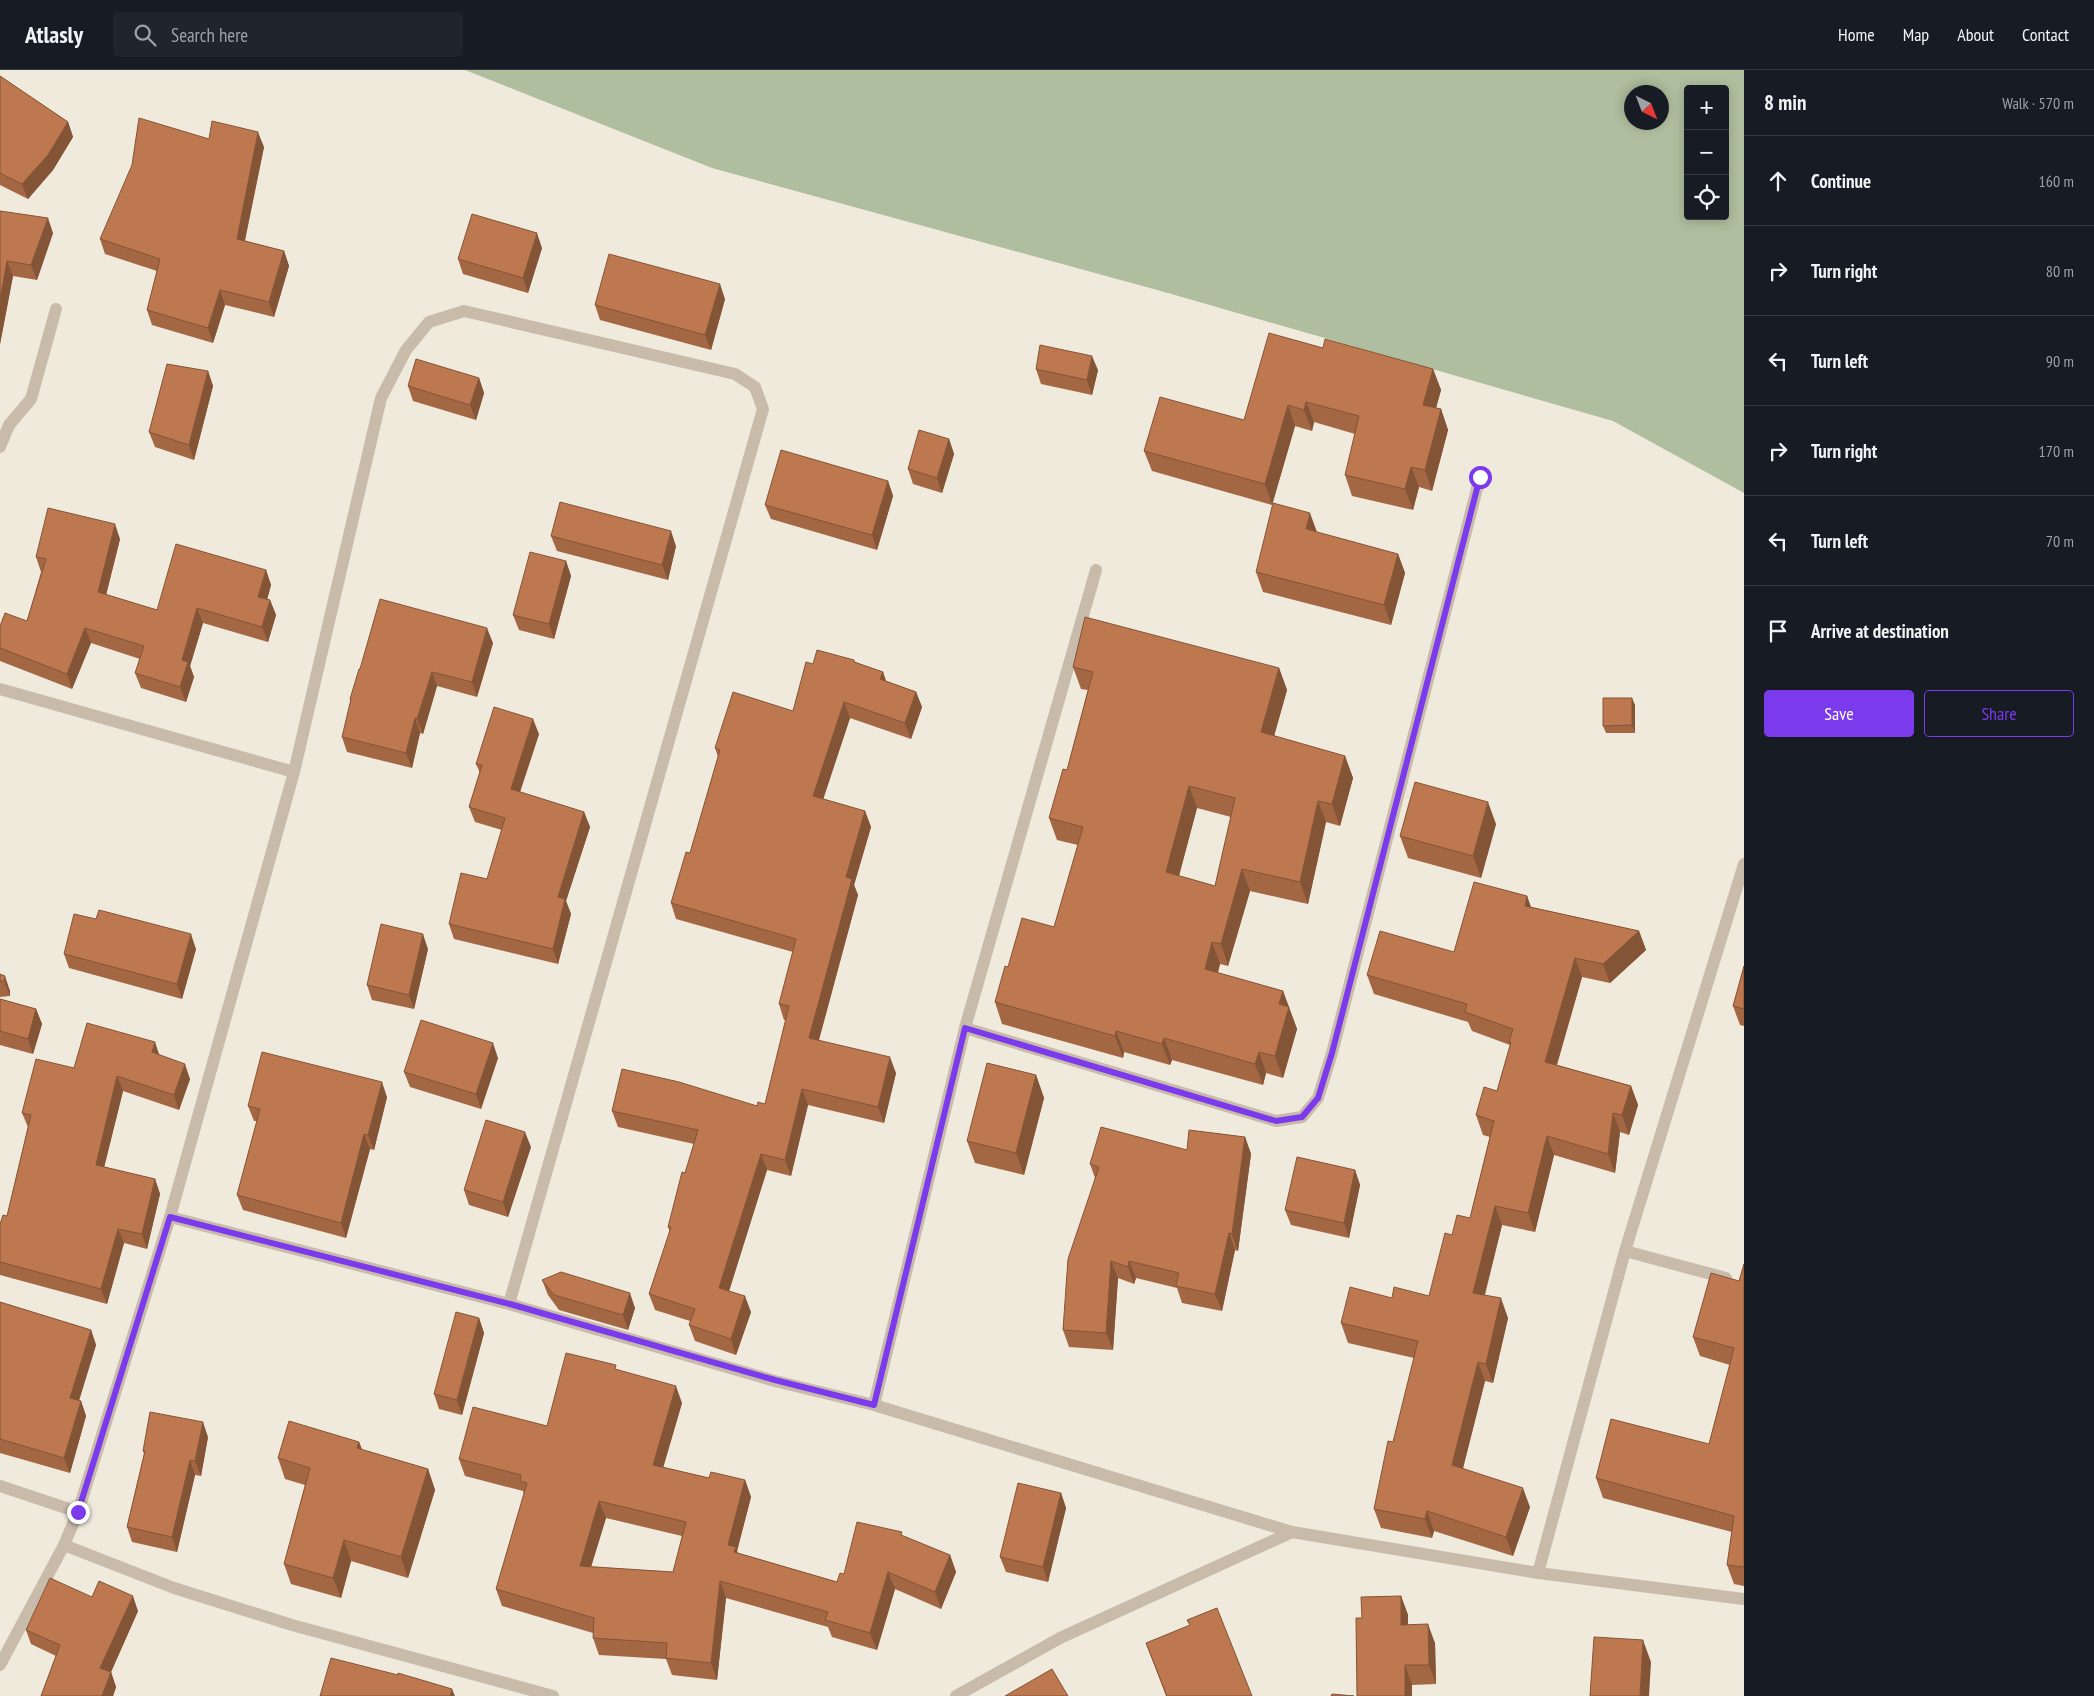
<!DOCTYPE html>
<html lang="en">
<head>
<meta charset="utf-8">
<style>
	:root { --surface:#171b24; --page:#20242c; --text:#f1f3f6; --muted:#9ea1a6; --line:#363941; --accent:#7c3aed }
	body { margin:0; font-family:"PT Sans Narrow",sans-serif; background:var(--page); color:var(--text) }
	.controls { position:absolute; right:15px; top:15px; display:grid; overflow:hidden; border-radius:5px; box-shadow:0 2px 12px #0003 }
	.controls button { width:45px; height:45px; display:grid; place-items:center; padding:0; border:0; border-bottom:1px solid var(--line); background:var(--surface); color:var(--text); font:25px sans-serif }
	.compass { position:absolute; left:1624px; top:15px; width:45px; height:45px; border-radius:50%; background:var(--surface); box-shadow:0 2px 12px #0003; rotate:138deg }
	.stop { position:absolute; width:15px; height:15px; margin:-11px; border:4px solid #7c3aed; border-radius:50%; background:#fff }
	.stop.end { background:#7c3aed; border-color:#fff; box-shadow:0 1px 5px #0008 }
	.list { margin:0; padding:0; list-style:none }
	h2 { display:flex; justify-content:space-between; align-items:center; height:65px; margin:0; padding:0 20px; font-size:21px }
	h2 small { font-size:16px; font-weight:400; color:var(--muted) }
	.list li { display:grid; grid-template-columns:32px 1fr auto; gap:15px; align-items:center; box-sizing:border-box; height:90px; padding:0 20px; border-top:1px solid var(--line) }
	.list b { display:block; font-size:19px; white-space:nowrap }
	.list em { font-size:16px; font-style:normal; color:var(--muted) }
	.actions { display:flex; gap:10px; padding:15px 20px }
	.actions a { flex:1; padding:11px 0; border:1px solid var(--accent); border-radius:5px; text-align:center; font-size:18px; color:var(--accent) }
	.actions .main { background:var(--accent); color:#fff }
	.icon { flex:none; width:28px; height:28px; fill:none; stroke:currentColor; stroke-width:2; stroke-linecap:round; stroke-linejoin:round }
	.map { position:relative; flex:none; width:1744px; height:1626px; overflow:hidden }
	header { display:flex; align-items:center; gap:30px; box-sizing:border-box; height:70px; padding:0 25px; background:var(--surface); border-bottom:1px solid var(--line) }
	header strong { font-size:24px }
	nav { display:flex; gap:28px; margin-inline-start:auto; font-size:18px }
	.search { width:350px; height:45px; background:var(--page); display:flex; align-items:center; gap:12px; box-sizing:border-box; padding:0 18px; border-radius:5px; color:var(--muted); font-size:19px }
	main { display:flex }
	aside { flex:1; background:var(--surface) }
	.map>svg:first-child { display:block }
	.green { fill:#afbe9e; fill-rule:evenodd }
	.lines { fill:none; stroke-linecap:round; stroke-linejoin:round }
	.street { stroke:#c8bbaa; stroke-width:12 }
	.wall { fill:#a36744; fill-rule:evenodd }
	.shaded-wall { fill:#845437 }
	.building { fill:#bd784f; stroke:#845437; fill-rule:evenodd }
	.route { stroke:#7c3aed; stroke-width:6 }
</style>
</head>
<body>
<header>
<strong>Atlasly</strong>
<div class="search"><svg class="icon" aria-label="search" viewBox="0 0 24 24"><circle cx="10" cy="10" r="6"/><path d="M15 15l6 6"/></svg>Search here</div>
<nav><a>Home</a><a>Map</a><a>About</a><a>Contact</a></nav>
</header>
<main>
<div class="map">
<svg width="1744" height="1626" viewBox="0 0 1744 1626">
	<rect width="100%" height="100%" fill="#f0eadd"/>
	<path class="green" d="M465,0h1279v423l-131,-72 -445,-128 -456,-125zM1688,19h37v127h-37zM1632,22h30v30h-30z"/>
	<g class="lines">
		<path class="street" d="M0,377l9,-22 22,-26 25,-90
			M0,619l294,83
			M965,958l311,93 26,-4 16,-19 14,-45 148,-576
			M170,1147l339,87 266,77 99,24 418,127 246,41 206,26
			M1625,1181l101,27
			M874,1335l91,-377 131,-458
			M0,1416l78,26
			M64,1475l110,43 118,37 261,71
			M1538,1503l87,-322 119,-387
			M0,1595l64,-120 14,-33 92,-295 124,-445 87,-374 25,-48 23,-28 35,-11 271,63 20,13 8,22 -254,895
			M956,1626l104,-58 232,-106"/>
	</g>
	<path class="wall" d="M0,6l68,46 5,15 -20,33 -25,29 -28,-14z
		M209,69l55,8 -19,94 39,10 5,15 -15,51 -49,-12 -12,38 -61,-18 -5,-15 10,-39 -52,-17 -5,-15z
		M0,141l53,22 -16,47 -24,-4 -13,68z
		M542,178l-14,45 -65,-19 -5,-15z
		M725,229l-14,51 -111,-30 -5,-15z
		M1323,278l110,21 8,21 -5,18 5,1 7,21 -16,61 -13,-4 -6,23 -61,-14 -7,-21 10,-41 -41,-12 -2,9 -17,-5 -23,79 -120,-34 -8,-20 100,-31z
		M1036,299l62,1 -6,25 -51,-11z
		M208,301l5,15 -19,74 -39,-13 -6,-15z
		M479,308l5,15 -8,27 -63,-19 -5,-15z
		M949,369l5,15 -12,39 -29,-9 -5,-15z
		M888,411l5,15 -16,54 -106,-31 -6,-14z
		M551,466l125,10 -8,34 -111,-29z
		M120,469l-14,56 51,15 109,-40 5,15 -4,14 3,1 6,15 -8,27 -65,-19 -13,43 4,11 -8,25 -45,-14 -6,-15 5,-14 -49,-16 -19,46 -72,-28v-35l27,-5 14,-49 -5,-15z
		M1398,484l7,19 -14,52 -128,-33 -7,-20z
		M566,491l5,15 -17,63 -35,-9 -6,-15z
		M493,573l-16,54 -40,-11 -14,48 -3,-1 -8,35 -65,-16 -5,-15 9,-35 -1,-3 10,-30z
		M854,590l1,2 28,10 3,9 30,11 6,15 -11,32 -61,-21 -27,81 42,12 6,16 -17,58 4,10 -39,145 77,33 -12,50 -76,-18 -17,71 -24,-6 -38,121 22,21 -15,43 -41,-14 -6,-16 1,-4 -35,-11 -6,-16 21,-62 -2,-5 26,-83 -76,-17 -6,-16 145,-5 8,-2 21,-84h-2l-5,-16 14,-52 -117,-33 -5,-16 19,-50 28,-96 -3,-9 78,-37 20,-47z
		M1073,597l206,1 8,22 -13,46 71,20 8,22 -13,48 -14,-4 -18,82 -58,-13 -22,75 -8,-2 -2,9 65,18 14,38 -14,49 -17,-5 -3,12 -91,-25 -2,5 -46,-13 -1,6 -121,-34 -7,-22 13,-35 46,-40 24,-82 -21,-5 -8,-22 18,-48 21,-80 -7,-1zM1197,738l34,9 -16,69 -36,-10z
		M1635,635v28h-29l-3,-7z
		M539,664l-19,58 64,20 6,15 -24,74 5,13 -13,50 -104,-25 -5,-15 38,-45 15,-49 -27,-8 -6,-15 11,-34 -4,-9z
		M1496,754l-15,54 -73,-20 -8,-22z
		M1527,826l4,11 108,24 7,19 -36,33 -28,-6 -25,88 74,21 7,19 -9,30 -9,-3 -5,41 -61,-18 -19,77 -33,-7 -17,70 23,23 -15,65 -8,-2 -22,87 67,39 -17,49 -79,-25 -2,7 -51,-10 -7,-19 19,-67 21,-84 -66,-15 -7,-20 51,-25 37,-2 23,-61 18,-17 20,-81 -7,-2 -7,-20 21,-24 13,-46 -38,-14 -4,-9 -94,-28 -7,-19 87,-23z
		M96,849l100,30 -14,50 -113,-31 -5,-14z
		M428,879l-14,60 -42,-9 -5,-15z
		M1744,896v60l-4,-1 -7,-19z
		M0,904l10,17v5l-10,1z
		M0,929l36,10 6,15 -9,30 -33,-9z
		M160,985l30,24 -11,31 -56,-19 -19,76 51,12 5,15 -13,55 -23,-6 -17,61 -107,-29v-51l7,-8 21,-89 -6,-14 52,-45z
		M498,988l-17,51 -71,-22 -6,-15z
		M1036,1005l8,23 -20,77 -49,-12 -8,-22z
		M387,1027l-13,53 -4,-1 -24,89 -103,-28 -6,-15 20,-74h-3l-6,-15z
		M1245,1067l6,17 -13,97 -3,-1 -13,61 -40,-8 -5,-15 -41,-10 -2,6 -16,-6 -5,72 -44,-3 -6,-17 32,-152 -5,-14 97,-14z
		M531,1077l-23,70 -39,-12 -5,-15z
		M1355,1100l5,15 -11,53 -58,-13 -6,-15z
		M1744,1194v322l-10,-2 -7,-19 5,-33 -129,-34 -7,-20 113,-34 21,-79 -30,-9 -7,-19 46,-56z
		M542,1210l93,28 -7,22 -69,-20 -11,-15z
		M0,1232l91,28 5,15 -17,56h2l5,15 -16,57 -70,-20z
		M479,1248l5,15 -22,82 -23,-6 -5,-15z
		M617,1300l65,33 -19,64 46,11 36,2 6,17 -14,54 1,2 99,29 7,-8 59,-38 47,19 6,17 -15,37 -46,-20 -18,61 -45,-13 -4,-10 -102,-29 -9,82 -45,-5 -6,-16 -67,-4 -6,-17v-5l-91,-27 -6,-17 28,-95 -1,-3 -58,-15 -6,-17 88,-33zM606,1448l76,18 -9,36 -82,-5z
		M208,1367l-7,39 -6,-1 -18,77 -45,-10 -5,-15 17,-73 -1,-3z
		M359,1372l3,8 66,19 7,21 -27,88 -57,-17 -10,37 -50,-14 -7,-20 21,-79 -20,-6 -7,-21z
		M1061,1423l5,15 -18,74 -42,-10 -6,-15z
		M1401,1526l7,19v10l27,18 1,41 -24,1v11h-55l5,-78z
		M92,1527l46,14 -27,61 5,15 -3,9h-72l15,-40 -25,-12 -5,-14z
		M1146,1573l106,53h-86z"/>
	<path class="shaded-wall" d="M68,52l5,15 -20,33 -25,29 -6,-15z
		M258,62l6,15 -22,106 -5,-14z
		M48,148l5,15 -16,47 -6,-15z
		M537,163l5,15 -14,45 -5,-15z
		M284,181l5,15 -15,51 -5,-15z
		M7,191l6,15 -13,68v-44z
		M720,214l5,15 -14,51 -6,-15z
		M220,220l5,15 -12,38 -5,-15z
		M1092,286l6,14 -6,25 -5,-15z
		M1433,299l8,21 -10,36 -8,-21z
		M208,301l5,15 -19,74 -5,-15z
		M479,308l5,15 -8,27 -6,-15z
		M1306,332l8,20 -2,9 -8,-21z
		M1288,335l7,21 -23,79 -7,-21z
		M1441,339l7,21 -16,61 -7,-21z
		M949,369l5,15 -12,39 -5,-15z
		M1411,397l8,20 -6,23 -8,-21z
		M888,411l5,15 -16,54 -5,-15z
		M1310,443l7,19 -11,-3z
		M115,454l5,15 -17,68 -5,-15z
		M671,461l5,15 -8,34 -6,-15z
		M1398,484l7,19 -14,52 -7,-20z
		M566,491l5,15 -17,63 -5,-15z
		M266,500l5,15 -7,26 -6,-14z
		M270,530l6,15 -8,27 -6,-15z
		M197,538l6,15 -13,43 4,11 -8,25 -6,-15 2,-27z
		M85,558l6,15 -19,46 -5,-15z
		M487,558l6,15 -16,54 -5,-15z
		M1279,598l8,22 -18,64 -8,-22z
		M432,602l5,14 -14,48 -6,-15z
		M883,602l5,15 -8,-8z
		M916,622l6,15 -11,32 -6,-16z
		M1632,628l3,7v28l-3,-8z
		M844,632l6,16 -31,94 -6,-16z
		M415,648l5,15 -8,35 -6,-15z
		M533,649l6,15 -23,70 -5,-15z
		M1345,686l8,22 -13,48 -8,-22z
		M1189,716l8,22 -23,86 -8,-22z
		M1318,731l8,21 -18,82 -8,-22z
		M1488,732l8,22 -15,54 -8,-22z
		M865,741l6,16 -17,58 4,10 -43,159 -6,-16 37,-161z
		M584,742l6,15 -24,74 5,13 -13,50 -5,-15 5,-52z
		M1242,799l8,22 -22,75 -7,-22z
		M1527,826l7,20 -9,-10z
		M1639,861l7,19 -36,33 -7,-19z
		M191,864l5,15 -14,50 -5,-15z
		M423,864l5,15 -14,60 -5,-14z
		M1212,872l8,22 -8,27 -7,-22z
		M1575,888l7,19 -30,104 -7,-19z
		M5,906l5,15v5l-6,-15z
		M1283,921l14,38 -14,49 -8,-22 4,-52z
		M36,939l6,15 -9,30 -5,-15z
		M1116,961l8,21 -1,6 -8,-22z
		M1164,968l8,22 -2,5 -8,-21z
		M155,972l5,15 -8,-5z
		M493,973l5,15 -17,51 -5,-15z
		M1259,982l7,21 -3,12 -8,-21z
		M890,987l6,16 -12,50 -6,-16z
		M185,994l5,15 -11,31 -5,-15z
		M1036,1005l8,23 -20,77 -8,-22z
		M117,1006l6,15 -22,89 -5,-15z
		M382,1012l5,15 -13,53 -6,-15z
		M1631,1016l7,19 -9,30 -7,-20z
		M802,1019l6,16 -17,71 -6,-16z
		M1613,1043l7,19 -5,41 -7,-19z
		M525,1062l6,15 -23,70 -5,-15z
		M364,1064l6,15 -24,89 -5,-15z
		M1547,1066l7,19 -19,77 -7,-19z
		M1245,1067l6,17 -13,97 -6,-17z
		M761,1084l6,16 -42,134 -6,-16z
		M1355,1100l5,15 -11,53 -5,-15z
		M155,1109l5,15 -13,55 -5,-15z
		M1495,1136l7,19 -22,87 -7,-19z
		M118,1159l6,14 -17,61 -6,-15z
		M1229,1163l6,17 -13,61 -7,-17z
		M1111,1191l7,17 -5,72 -7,-17z
		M1129,1191l7,17 -2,6 -6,-17z
		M630,1223l5,15 -7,22 -5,-15z
		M745,1226l6,16 -15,43 -5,-16z
		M1501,1228l7,20 -15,65 -7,-19z
		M479,1248l5,15 -22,82 -5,-15z
		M91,1260l5,15 -21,68 -5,-15z
		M1478,1292l7,19 -26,103 -7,-19z
		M676,1316l6,17 -23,79 -6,-17z
		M81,1331l5,15 -16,57 -6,-15z
		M203,1352l5,15 -7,39 -6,-15z
		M359,1372l8,20 -10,-14z
		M190,1390l5,15 -18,77 -5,-15z
		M428,1399l7,21 -27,88 -7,-21z
		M745,1410l6,17 -14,54 5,13 -14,-19z
		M1523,1418l7,19 -17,49 -7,-19z
		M1061,1423l5,15 -18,74 -5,-15z
		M599,1431l7,17 -20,65 -6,-17z
		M1427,1441l7,20 -2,7 -7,-19z
		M344,1470l7,21 -10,37 -8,-20z
		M950,1485l6,17 -15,37 -6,-17z
		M888,1502l7,17 -18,61 -7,-17z
		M720,1511l6,17 -9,82 -6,-17z
		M133,1526l5,15 -27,61 5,15 -3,9h-11l-2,-28z
		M1401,1526l7,19v29l-7,-19z
		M1428,1554l7,19 1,41 -7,-19z
		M1643,1570l8,22 -2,34h-9z
		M1405,1595l7,20v11h-7z
		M452,1619l3,7h-5z"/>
	<path class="building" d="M0,6l68,46 -20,33 -26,29 -22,-11z
		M139,48l70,21 3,-18 46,11 -21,107 47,12 -15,51 -49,-12 -12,38 -61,-18 13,-51 -60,-20 32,-74z
		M0,141l48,7 -17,47 -24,-4 -7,39z
		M472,144l65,19 -14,45 -65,-19z
		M609,184l111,30 -15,51 -110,-30z
		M1269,263l54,15 2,-9 108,30 -10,36 18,4 -16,61 -14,-3 -6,22 -60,-14 14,-59 -53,-14 -2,8 -16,-5 -23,79 -121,-33 16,-54 84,23z
		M1040,275l52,11 -5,24 -51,-11z
		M416,289l63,19 -9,27 -62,-19z
		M167,294l41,7 -19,74 -40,-13z
		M919,360l30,9 -12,39 -29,-9z
		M781,380l107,31 -16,54 -107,-30z
		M560,432l111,29 -9,34 -111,-29z
		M1273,433l37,10 -4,16 92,25 -14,51 -128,-33z
		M48,438l67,16 -17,68 59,18 19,-66 90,26 -8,27 12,3 -8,27 -65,-19 -15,52 6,2 -8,25 -45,-14 9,-27 -59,-18 -18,46 -67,-26v-22l5,-13 22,8 19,-62 -10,-2z
		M530,482l36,9 -17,63 -36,-9z
		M380,529l107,29 -15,54 -40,-10 -15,47 -2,-1 -9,35 -64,-16 9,-38h-1l9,-30h1z
		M1085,547l194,51 -18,64 84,24 -13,48 -14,-3 -18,81 -58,-13 -21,75 -9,-2 -7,27 78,22 -4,13 10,3 -14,49 -16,-4 -4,12 -91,-26 -2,6 -46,-13 -1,5 -120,-34 10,-36 3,1 14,-49 32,9 29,-100 -34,-9 14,-49 4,1 26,-98 -20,-5zM1189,716l46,12 -20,88 -49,-14z
		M817,580l37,10v2l29,10 -3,7 36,13 -11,31 -61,-21 -31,94 52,15 -19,66 6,2 -43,159 81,19 -12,50 -76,-18 -17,71 -24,-6 -42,134 26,8 -14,43 -42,-14 6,-16 -46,-15 22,-67h-3l14,-55 3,1 13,-43 -86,-19 10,-42 57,13 78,24 1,-4 7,2 24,-98 -10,-2 17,-65 -125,-36 15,-51 4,1 30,-103 -5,-2 18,-56 60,19 13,-49 7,2z
		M1603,628h29v27l-29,1z
		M494,637l39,12 -22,70 73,23 -26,85 7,2 -12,50 -104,-25 12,-51 26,6 18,-61 -36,-11 13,-42 -6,-1z
		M1415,712l73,20 -15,54 -73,-20z
		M1474,812l53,14 -2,10 114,25 -36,33 -28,-6 -30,104 86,24 -9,29 -9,-2 -5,41 -61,-18 -19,77 -33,-7 -22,87 28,5 -15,66 -8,-2 -26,103 71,23 -17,49 -79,-26 -2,8 -51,-10 14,-68 5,1 25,-101 -77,-18 9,-36 42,11 2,-11 35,9 16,-63 7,2 5,-20 13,3 24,-97 -18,-6 8,-28 13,4 14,-49h-2l4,-13 -48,-17 2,-8 -100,-29 13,-44 74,21z
		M99,840l92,24 -14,50 -113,-30 10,-40 22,5z
		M381,854l42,10 -14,61 -42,-10z
		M1744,896v43l-11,-3z
		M0,904l5,2 -1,5h-4z
		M0,929l36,10 -8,30 -28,-8z
		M421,950l72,23 -17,51 -72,-22z
		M87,953l68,19 -3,10 33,12 -11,31 -57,-19 -21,89 59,14 -13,55 -24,-5 -17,60 -101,-27v-38l3,-9 4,1 24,-101 -9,-2 14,-54 38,9z
		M262,982l120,30 -14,53 -4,-1 -23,89 -104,-28 23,-86 -12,-3z
		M987,993l49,12 -20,78 -49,-12z
		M486,1050l39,12 -22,70 -39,-12z
		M1101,1057l86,23 2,-20 56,7 -13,97 -3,-1 -14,61 -39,-8 3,-13 -50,-12 -1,6 -17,-6 -5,72 -43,-3 5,-71 31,-92 -9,-3z
		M1297,1087l58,13 -11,53 -59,-13z
		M1744,1194v303l-17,-2 7,-49 -138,-38 15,-59 98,25 25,-96 -41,-11 18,-64 28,8z
		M561,1202l69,21 -7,22 -69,-20 -12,-15z
		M0,1232l91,28 -21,68 11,3 -17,57 -64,-19z
		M456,1242l23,6 -22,82 -23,-6z
		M566,1283l50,12 -1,4 61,17 -23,79 56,13 2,-6 34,8 -17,65 8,2 -2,5 103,30 3,-9 4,1 13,-52 45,10 -1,3 49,20 -15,37 -47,-20 -18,61 -45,-13 3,-8 -108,-31 -9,82 -45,-5 1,-15 -74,-5 1,-20 -98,-29 31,-106 -7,-2 1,-6 -62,-16 14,-52 74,19zM599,1431l87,21 -13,50 -93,-6z
		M150,1342l53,10 -8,39 -5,-1 -18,77 -45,-10 18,-76h-2z
		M289,1351l70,21 -2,6 71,21 -27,88 -57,-17 -11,38 -49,-14 26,-96 -32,-10z
		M1018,1413l43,10 -18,74 -43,-10z
		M50,1508l42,19 7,-16 34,15 -33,72 11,4 -9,24h-61l19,-51 -34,-15z
		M1401,1526v29l27,-1 1,41h-24v31h-48l-1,-78h6l-1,-21z
		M1217,1538l35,88h-85l-21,-53 44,-18 -3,-5z
		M1594,1567l49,3 -3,56h-50z
		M331,1588l67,17v-2l54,16 -2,7h-130z
		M1052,1599l16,27h-63z
		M1332,1624l22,2h-23z"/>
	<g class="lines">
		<path class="route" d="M78,1442l92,-295 340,87 265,76 99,25 91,-377 311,93 26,-4 16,-19 14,-45 148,-576"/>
	</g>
</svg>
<div class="controls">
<button>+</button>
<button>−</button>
<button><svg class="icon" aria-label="locate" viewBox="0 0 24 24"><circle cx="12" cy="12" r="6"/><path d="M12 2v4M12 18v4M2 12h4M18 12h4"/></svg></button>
</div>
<svg class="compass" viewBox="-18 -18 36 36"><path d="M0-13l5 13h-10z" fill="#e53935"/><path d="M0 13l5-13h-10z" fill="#9ea1a6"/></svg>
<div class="stop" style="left:1480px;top:407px"></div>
<div class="stop end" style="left:78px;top:1442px"></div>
</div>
<aside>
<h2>8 min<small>Walk · 570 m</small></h2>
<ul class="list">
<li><svg class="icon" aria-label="ahead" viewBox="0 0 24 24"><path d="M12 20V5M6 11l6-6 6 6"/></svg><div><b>Continue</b></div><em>160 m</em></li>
<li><svg class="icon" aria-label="right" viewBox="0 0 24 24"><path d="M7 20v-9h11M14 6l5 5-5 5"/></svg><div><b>Turn right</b></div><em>80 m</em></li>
<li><svg class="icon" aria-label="left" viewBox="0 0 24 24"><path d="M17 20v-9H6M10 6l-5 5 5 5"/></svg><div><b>Turn left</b></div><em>90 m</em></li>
<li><svg class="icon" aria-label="right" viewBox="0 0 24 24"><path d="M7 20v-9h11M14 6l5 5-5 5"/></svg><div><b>Turn right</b></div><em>170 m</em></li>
<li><svg class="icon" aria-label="left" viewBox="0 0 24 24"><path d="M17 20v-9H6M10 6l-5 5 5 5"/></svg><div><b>Turn left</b></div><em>70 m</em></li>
<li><svg class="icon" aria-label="arrive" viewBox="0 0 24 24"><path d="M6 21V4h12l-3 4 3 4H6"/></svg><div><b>Arrive at destination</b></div></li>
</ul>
<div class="actions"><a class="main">Save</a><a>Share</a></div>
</aside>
</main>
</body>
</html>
